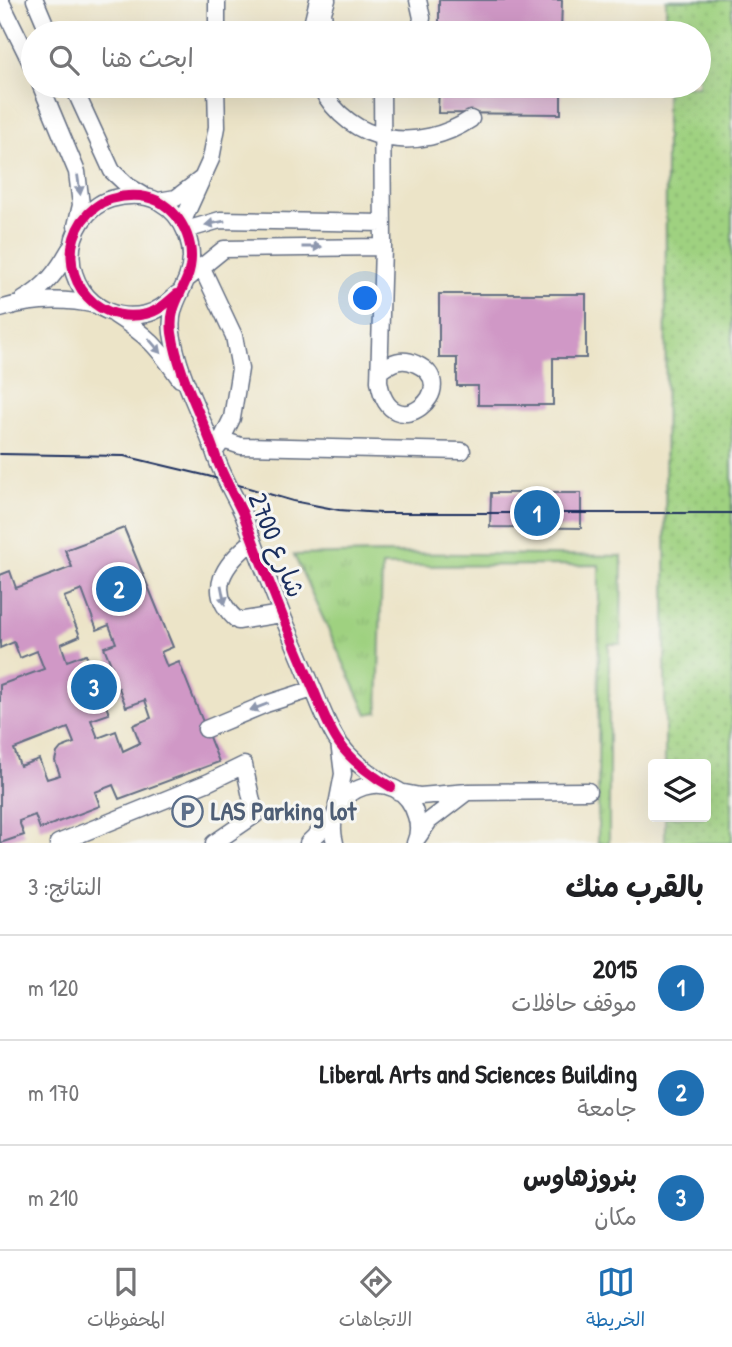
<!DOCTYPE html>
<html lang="ar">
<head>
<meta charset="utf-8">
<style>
	:root { --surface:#fff; --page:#f6f6f6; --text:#202124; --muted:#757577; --line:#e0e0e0; --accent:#1f6fb2 }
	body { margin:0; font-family:"Patrick Hand","Playpen Sans Arabic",sans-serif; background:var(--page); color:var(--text); direction:rtl }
	.controls { position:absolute; right:21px; bottom:21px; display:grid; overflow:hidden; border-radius:7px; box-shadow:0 7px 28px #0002 }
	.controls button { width:63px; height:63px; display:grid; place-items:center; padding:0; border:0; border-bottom:2px solid var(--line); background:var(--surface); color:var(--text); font:35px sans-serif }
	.you { position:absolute; left:366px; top:299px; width:24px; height:24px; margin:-18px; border:5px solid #fff; border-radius:50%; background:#1a73e8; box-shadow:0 0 0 10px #1a73e833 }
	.badge { display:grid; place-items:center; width:46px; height:46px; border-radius:50%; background:var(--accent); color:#fff; font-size:23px; font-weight:700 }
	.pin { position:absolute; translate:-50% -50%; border:4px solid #fff; box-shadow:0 2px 7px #0006 }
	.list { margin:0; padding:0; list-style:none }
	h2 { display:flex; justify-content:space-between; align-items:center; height:91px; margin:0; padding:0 28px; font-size:30px }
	h2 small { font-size:23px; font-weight:400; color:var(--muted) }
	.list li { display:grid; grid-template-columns:46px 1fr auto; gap:21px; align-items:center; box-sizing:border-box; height:105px; padding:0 28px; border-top:2px solid var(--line) }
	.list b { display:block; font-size:26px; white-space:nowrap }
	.list p { margin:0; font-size:23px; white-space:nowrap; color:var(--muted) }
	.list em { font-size:23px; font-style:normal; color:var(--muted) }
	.icon { flex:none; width:38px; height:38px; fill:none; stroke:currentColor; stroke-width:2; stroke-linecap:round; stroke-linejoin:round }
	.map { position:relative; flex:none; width:732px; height:843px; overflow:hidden; direction:ltr }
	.search { position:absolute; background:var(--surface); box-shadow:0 7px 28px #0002; left:21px; right:21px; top:21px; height:77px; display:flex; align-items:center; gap:18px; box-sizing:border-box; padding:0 24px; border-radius:38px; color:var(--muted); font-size:26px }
	.sheet { height:406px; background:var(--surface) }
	nav { display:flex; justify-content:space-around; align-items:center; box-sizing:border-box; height:98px; border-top:2px solid var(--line); background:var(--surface); font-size:19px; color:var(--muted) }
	nav a { display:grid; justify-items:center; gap:4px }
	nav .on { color:var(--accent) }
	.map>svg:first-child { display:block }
	.grass { fill:url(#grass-tufts); stroke:#5d806f; stroke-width:2 }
	.park { fill:url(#park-dots); stroke:#5d806f; stroke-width:2 }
	.building { fill:#d098c6; fill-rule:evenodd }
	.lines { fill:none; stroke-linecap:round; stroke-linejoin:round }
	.minor-casing { stroke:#646e83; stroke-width:19 }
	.minor { stroke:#fff; stroke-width:16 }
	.tram { stroke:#1b2f5e; stroke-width:2 }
	.cycleway-casing { stroke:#f6f6f2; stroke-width:15 }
	.cycleway { stroke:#d6006c; stroke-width:10 }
	.oneway { fill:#8d97ae }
	.labels { text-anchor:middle; stroke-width:6; stroke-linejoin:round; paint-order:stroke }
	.street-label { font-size:26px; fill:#1b2f5e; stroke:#f6f6f2 }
	.service-label { font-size:26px; font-weight:bold; fill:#4e5e75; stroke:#f6f6f2; text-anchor:start }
</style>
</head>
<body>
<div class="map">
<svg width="732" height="843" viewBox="0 0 732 843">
	<defs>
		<pattern id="grass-tufts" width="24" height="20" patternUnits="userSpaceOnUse" patternTransform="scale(1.75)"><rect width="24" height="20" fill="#9fd180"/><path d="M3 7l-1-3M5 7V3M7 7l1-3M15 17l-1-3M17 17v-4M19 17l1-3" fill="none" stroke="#88b471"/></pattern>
		<pattern id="park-dots" width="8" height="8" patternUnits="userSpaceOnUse" patternTransform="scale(1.75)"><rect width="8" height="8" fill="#9fd180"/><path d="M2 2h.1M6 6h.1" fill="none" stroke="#88b471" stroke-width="1.8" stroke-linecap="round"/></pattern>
	</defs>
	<rect width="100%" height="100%" fill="#f6f6f2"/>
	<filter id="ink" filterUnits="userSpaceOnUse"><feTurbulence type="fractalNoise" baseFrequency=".0143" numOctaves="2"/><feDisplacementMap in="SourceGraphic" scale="14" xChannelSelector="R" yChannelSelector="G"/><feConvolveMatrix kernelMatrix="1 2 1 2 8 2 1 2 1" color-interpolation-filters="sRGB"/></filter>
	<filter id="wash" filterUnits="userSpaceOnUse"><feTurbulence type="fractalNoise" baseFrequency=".00686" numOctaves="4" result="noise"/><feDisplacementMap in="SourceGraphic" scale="28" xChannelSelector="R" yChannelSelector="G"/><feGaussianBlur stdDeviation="1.57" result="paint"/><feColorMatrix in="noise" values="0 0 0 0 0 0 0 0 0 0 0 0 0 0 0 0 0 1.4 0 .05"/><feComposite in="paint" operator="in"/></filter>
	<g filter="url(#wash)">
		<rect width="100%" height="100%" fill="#ece4c8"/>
		<path class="grass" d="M381,553l241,3 -1,88h-12v199h-11l1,-278 -217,1 -4,146 -11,2 -73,-159z"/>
		<path class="park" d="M666,0h66v843h-67v-26h41v-53h-41l1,-678h33v-53h-33z"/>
		<g id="blocks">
			<path class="building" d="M439,0h123l-1,33h-122z
				M439,86h122v28l-123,-1z
				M439,294h147v64h-33v47h-75v-19h-21v-28h-18z
				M491,493h90v35l-91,-1z
				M124,528l49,119 -12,5 6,15 12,-5 40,100 -100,37 -6,-14 -18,7 5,14 -60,23 -5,-14 -16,6 5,14 -24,8v-158l44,-16 -7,-18 -17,7 -6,-16 -14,6v-73l10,-4 6,17 56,-21 -7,-17zM82,590l15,40 12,-5 7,18 -12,4 8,20 -18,7 -8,-20 -19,7 -6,-17 19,-8 -16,-39zM119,688l7,19 19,-7 6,18 -18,7 7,18 -17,8 -7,-20 -18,7 -7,-18 18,-6 -7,-19zM68,728l6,15 -13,5 -4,5 -2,8 5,14 -13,4 -8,-20 -19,7 -6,-17z"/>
		</g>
	</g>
	<g filter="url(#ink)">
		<use href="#blocks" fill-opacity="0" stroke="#646e83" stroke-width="2"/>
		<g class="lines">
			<defs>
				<path id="minor" d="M0,0l33,67
					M35,0l14,33
					M418,0l4,18 -3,15
					M217,33v-33
					M310,33l8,-33
					M325,33l-2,-21 4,-12
					M41,86l36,86 4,33 -5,21
					M73,86l39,85 16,15 15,9
					M320,86c30,60 100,67 151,33
					M158,201l18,-3 25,-19
					M182,223l29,-64 6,-32 -1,-41
					M186,230l34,-10 163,3
					M201,266l33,70 6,33 -8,49 -14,29
					M187,279l37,-30 159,-2
					M177,294c-9,8 -18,17 -31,20 -56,13 -94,-47 -64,-93 7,-10 18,-19 29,-22 15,-4 32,-5 47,2 27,15 40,48 29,77 -8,20 -18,31 -15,55 7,45 30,81 44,124 7,20 18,38 27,57 5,13 10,27 15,40 17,44 35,88 54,132 8,18 15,40 27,57 13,18 33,33 52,44
					M23,300c23,-13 35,-30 47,-51
					M0,309c32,-10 63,-11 96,-4
					M115,315c33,21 42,31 65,64
					M380,371c12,-9 22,-14 36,-7 50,22 -26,88 -37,17l4,-134 -1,-161
					M223,440l18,6 221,5
					M253,541c-28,22 -50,50 -15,80l43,-7
					M206,729l60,-25 47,-15
					M399,792l21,4 48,-4 120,-1
					M337,805l6,-31 -4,-32
					M418,837l11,-16 38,-29
					M58,843l151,-61 35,-17 11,50 -41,28
					M308,843l24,-23
					M335,843c-16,-59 66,-82 81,-27 3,9 3,18 -1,27"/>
			</defs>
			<use href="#minor" class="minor-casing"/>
			<use href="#minor" class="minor"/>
			<path class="tram" d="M0,454l124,2 84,20 85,25 46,9 42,3h351"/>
			<defs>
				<path id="cycleway" d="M177,294c-9,8 -18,17 -31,20 -56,13 -94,-47 -64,-93 7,-10 18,-19 29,-22 15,-4 32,-5 47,2 27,15 40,48 29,77 -8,20 -18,31 -15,55 7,45 30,81 44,124 7,20 18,38 27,57 5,13 10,27 15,40 17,44 35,88 54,132 8,18 15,40 27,57 13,18 33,33 52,44"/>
			</defs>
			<use href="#cycleway" class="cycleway-casing"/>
			<use href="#cycleway" class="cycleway"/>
		</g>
		<defs><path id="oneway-solid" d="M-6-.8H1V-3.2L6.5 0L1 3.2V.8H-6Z" transform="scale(1.75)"/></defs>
		<g class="oneway">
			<use href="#oneway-solid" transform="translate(79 185) rotate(82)"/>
			<use href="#oneway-solid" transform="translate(215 223) rotate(168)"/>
			<use href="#oneway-solid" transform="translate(312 247)"/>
			<use href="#oneway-solid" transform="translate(155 346) rotate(49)"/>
			<use href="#oneway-solid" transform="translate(223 595) rotate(79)"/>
			<use href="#oneway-solid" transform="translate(259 707) rotate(159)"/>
		</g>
	</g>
	<defs>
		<symbol id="parking-ring" viewBox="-11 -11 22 22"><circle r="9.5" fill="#f6f6f2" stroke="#5c6f8a" stroke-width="1.5"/><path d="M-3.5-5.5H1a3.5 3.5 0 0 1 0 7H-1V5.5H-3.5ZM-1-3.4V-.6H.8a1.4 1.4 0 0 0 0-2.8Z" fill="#5c6f8a"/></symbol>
	</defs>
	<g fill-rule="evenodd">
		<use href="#parking-ring" x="170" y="794" width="35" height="35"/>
	</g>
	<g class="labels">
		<g class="street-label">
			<text transform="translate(277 545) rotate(68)" y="9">شارع 2700</text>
		</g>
		<g class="service-label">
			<text x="211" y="820">LAS Parking lot</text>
		</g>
	</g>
</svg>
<div class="controls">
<button><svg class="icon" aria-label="layers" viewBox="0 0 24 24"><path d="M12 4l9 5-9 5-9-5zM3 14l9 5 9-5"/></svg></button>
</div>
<div class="you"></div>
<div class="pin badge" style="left:537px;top:513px">1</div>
<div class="pin badge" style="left:119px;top:589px">2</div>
<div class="pin badge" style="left:94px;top:687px">3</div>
<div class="search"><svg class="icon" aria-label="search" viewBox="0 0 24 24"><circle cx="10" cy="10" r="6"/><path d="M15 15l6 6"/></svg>ابحث هنا</div>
</div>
<section class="sheet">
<h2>بالقرب منك<small>النتائج: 3</small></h2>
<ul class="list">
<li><span class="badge">1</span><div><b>2015</b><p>موقف حافلات</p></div><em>120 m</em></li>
<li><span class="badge">2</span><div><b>Liberal Arts and Sciences Building</b><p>جامعة</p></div><em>170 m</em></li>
<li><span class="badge">3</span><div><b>بنروزهاوس</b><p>مكان</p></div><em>210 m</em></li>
</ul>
</section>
<nav>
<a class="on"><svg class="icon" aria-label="map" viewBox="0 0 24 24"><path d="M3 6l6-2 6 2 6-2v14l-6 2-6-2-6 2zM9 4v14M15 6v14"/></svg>الخريطة</a>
<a><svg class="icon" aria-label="directions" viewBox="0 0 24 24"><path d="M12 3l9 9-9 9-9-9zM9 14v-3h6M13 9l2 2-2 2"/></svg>الاتجاهات</a>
<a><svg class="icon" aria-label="saved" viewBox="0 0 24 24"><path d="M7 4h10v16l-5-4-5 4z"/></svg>المحفوظات</a>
</nav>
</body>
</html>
